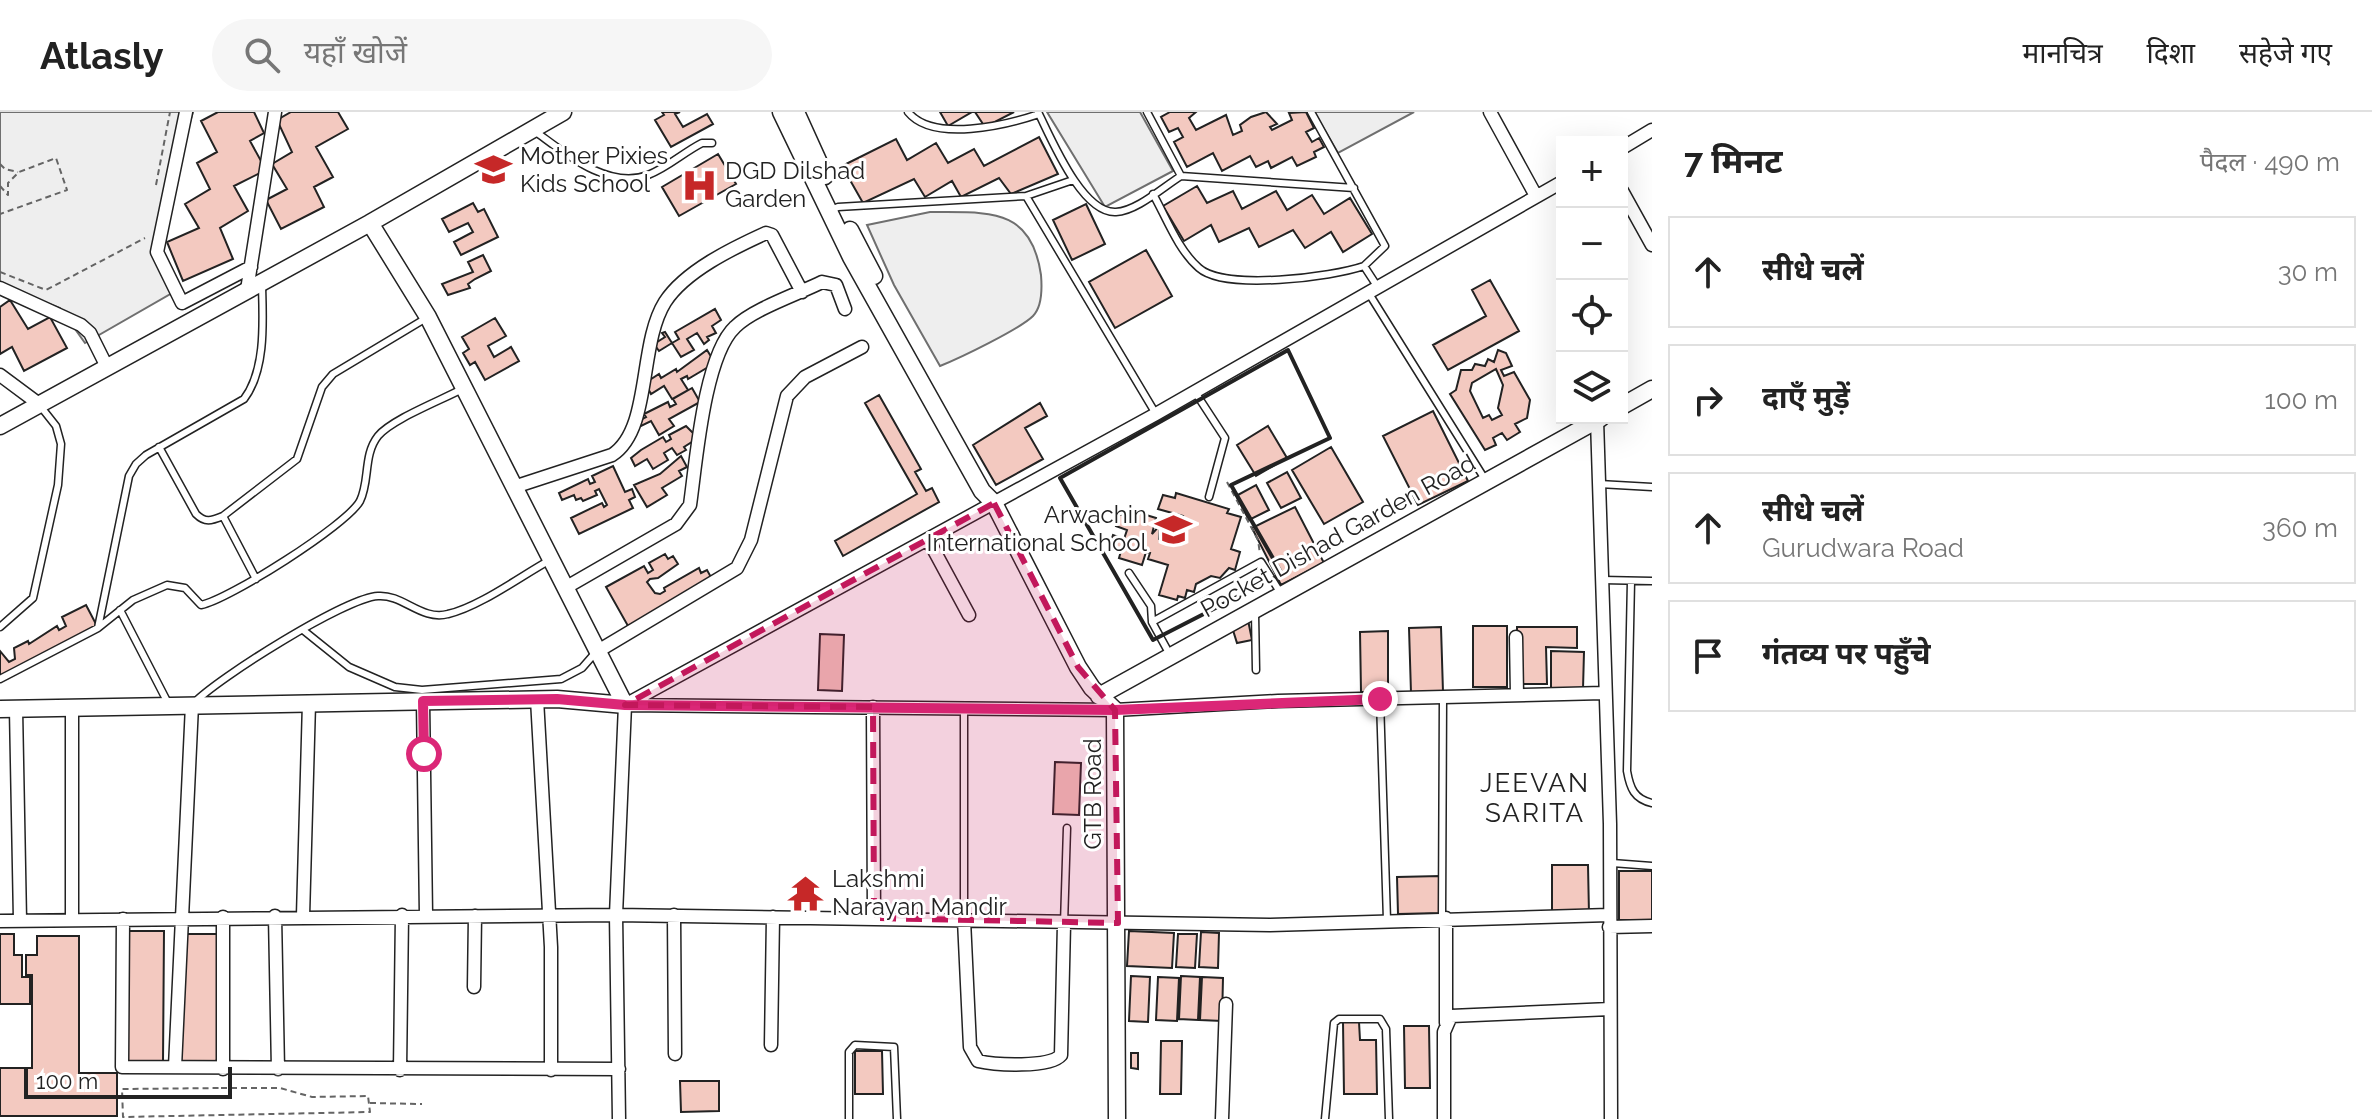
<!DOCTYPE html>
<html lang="hi">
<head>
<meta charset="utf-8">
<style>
	:root { --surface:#fff; --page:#f6f6f6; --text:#222; --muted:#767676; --line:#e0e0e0 }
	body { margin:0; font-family:Raleway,"Noto Sans Devanagari",sans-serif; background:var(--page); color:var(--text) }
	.controls { position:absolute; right:24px; top:24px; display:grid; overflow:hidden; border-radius:0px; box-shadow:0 8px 32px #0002 }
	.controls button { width:72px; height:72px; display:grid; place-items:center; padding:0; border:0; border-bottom:2px solid var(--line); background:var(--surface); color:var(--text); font:40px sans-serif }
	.scale { position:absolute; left:24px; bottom:20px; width:208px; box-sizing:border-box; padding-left:8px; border:4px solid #222; border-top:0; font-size:22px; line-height:28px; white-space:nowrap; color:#222; -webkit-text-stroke:6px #fff; paint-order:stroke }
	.stop { position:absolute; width:24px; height:24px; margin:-18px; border:6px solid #db2777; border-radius:50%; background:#fff }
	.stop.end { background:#db2777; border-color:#fff; box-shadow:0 2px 8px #0008 }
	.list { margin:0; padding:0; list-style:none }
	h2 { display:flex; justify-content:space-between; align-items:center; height:104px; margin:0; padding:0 32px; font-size:34px }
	h2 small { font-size:26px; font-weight:400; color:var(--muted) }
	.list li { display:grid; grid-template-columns:52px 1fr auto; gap:24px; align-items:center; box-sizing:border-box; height:112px; margin:0 16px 16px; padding:0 16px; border:2px solid var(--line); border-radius:0px }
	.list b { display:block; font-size:30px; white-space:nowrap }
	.list p { margin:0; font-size:26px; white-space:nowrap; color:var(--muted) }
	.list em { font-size:26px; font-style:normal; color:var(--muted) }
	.icon { flex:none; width:44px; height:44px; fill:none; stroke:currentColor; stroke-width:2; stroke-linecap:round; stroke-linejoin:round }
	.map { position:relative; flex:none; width:1652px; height:1007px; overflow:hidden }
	header { display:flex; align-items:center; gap:48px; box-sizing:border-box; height:112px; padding:0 40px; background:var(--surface); border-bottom:2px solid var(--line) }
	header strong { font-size:38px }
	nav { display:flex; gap:44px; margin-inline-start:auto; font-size:28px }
	.search { width:560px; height:72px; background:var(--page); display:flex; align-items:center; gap:20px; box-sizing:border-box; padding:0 28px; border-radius:44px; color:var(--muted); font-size:30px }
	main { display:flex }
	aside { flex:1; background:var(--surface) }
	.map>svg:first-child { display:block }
	.green { fill:#eee; stroke:#6f6f6f; stroke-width:2 }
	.building { fill:#f3c9c0; stroke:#222; stroke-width:2; fill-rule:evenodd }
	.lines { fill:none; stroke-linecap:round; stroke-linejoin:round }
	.service-casing { stroke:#222; stroke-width:9 }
	.minor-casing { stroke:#222; stroke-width:15 }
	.tertiary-casing { stroke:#222; stroke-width:19 }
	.path { stroke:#646464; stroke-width:2; stroke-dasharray:6 4; stroke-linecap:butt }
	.service { stroke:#fff; stroke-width:6 }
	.minor { stroke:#fff; stroke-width:12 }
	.tertiary { stroke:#fff; stroke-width:16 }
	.wall { stroke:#222; stroke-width:4 }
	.route { stroke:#db2777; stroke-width:10 }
	.marked { fill:#c2185b; fill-opacity:0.2; stroke:#c2185b; stroke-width:6; stroke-dasharray:16 10; stroke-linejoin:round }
	.labels { text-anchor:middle; stroke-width:6; stroke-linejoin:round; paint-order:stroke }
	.poi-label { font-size:24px; fill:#222; stroke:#fff; text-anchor:start }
	.street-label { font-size:24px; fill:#222; stroke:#fff }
	.neighbourhood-label { font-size:26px; letter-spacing:2px; fill:#222; stroke:#fff }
</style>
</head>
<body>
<header>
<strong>Atlasly</strong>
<div class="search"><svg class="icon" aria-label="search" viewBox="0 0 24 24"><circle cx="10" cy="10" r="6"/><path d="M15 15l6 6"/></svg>यहाँ खोजें</div>
<nav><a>मानचित्र</a><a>दिशा</a><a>सहेजे गए</a></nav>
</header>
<main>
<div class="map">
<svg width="1652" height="1007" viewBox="0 0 1652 1007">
	<rect width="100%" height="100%" fill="#fff"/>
	<path class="green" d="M0,0h193l-39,133 18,48 -87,50 -25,-35 -60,-23z
		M1047,0h93l33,59 -68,36z
		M1314,0h100l-76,41z
		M930,100c56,1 101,-7 111,63 1,12 1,32 -8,41 -13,13 -73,42 -93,50l-46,-81 -27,-60z"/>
	<path class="building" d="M218,0h36l10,21 -14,8 16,29 -32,16 14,25 -28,17 13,31 -50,22 -16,-39 32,-14 -14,-24 25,-15 -13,-26 20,-11 -16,-31z
		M291,0h47l10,17 -32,18 17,30 -19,10 10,20 -43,22 -15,-29 21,-11 -15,-25 20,-12 -15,-32z
		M662,0h18l-5,2 8,13 24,-13 6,10 -42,23 -16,-27 9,-5z
		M940,0h32l-24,14z
		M975,0h39l-29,15z
		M1170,0h26l-7,6 7,12 30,-15 7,20 9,-4 -2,-6 11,-8 15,-5 11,12 -7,3 2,3 20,-10 -3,-7 17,-1 8,16 -8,4 6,10 7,-4 5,9 -10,5 2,5 -19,9 -5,-9 -21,11 -3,-7 -12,6 -6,-11 -28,15 -9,-18 -26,14 -13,-25 9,-5 -5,-9 -9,4 -8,-15z
		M1039,25l19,37 -47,20 -12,-16 -38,19 -9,-16 -27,16 -11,-18 -51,24 -21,-37 54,-27 11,21 29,-17 12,20 26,-14 10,17z
		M718,42l18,30 -57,32 -17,-29z
		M1197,74l10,17 26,-12 9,18 34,-18 11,19 25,-15 12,19 26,-16 22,36 -29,18 -12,-20 -26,16 -12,-18 -34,17 -10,-19 -30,14 -8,-17 -27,16 -21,-35z
		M473,91l5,9 6,-3 14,28 -37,18 -7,-13 19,-10 -5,-9 -19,9 -7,-13z
		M1086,92l19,40 -33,16 -19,-40z
		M1146,138l26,46 -57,32 -26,-46z
		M483,143l8,16 -16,8 -7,5 2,4 -22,7 -6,-11 31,-12 -5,-10z
		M1490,168l29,51 -71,39 -15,-25 53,-29 -14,-26z
		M10,188l18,29 22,-12 17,31 -43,23 -12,-24 -12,7v-47z
		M715,197l6,11 -9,6 4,7 -9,4 2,3 -5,4 -7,-11 -10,6 7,11 -13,7 -9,-14 -13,8 -5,-7 11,-7 -3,-4 3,-1 7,11 7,-4 -4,-7z
		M495,206l11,18 -18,10 6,11 17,-10 8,14 -34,19 -10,-18 -5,3 -7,-12 6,-4 -7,-12z
		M707,238l8,13 -27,16 -1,-3 -6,3 7,11 -16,9 -8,-13 -13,8 -6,-11 14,-9 2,4 15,-9 1,3z
		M1498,238l8,3 6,13 -11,4 3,6 10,-4 16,28 -3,18 -12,6 5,8 -13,8 -5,-7 -9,5 3,7 -11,5 -35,-56 6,-4 5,-20h11l3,-6 10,2 3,-7 6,3zM1496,257l7,16 -5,23 4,7 -10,5 -3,-5 -6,3 -13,-27 2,-8z
		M692,276l8,14 -31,17 5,7 -15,9 -8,-14 -10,5 -3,-5 8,-4 -2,-3 24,-12 2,5 6,-3 -3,-5z
		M879,283l42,74 -6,3 11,19 6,-3 7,14 -96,54 -8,-15 82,-47 -52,-91z
		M1040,291l7,13 -22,12 18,31 -47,26 -23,-40z
		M1433,299l35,70 -50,24 -35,-69z
		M686,314l12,12 -14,9 2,3 -9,5 -5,-7 -8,5 4,7 -15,9 -6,-10 -12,7 -4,-8 10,-8 22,-13 3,5 5,-3 -2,-4z
		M1268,314l19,32 -31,18 -19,-31z
		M1331,335l32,55 -39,22 -32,-54z
		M681,344l6,11 -8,4 3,5 -20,12 5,7 -20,12 -13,-22 26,-11z
		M613,354l12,26 7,-3 3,8 -6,3 4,8 -54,26 -8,-16 31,-15 2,4 3,-2 -8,-16 -4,2 2,4 -14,6 -2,-3 -5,2 -2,-5 -12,5 -3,-7 29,-14 2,5 5,-2 -3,-6z
		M1287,360l14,26 -20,10 -14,-25z
		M1256,373l13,25 -20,10 -13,-24z
		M1176,381l53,16 -2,4 14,4 -10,32 9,3 -5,18 -6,-2 -9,10 -9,-2 -15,8 -2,8 -7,-2 -2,8 -7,-2 -1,4 -18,-5 9,-30 -20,-6 2,-6 -4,-1 -4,13 -23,-7 2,-7 -12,-3 4,-13 11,4 3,-9 -11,-4 3,-12 12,4 2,-7 23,7 -4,16 8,-9 -1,14 16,4 8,-27 -25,-7 5,-14 12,3z
		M1295,395l29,56 -43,22 -29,-57z
		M665,442l3,5 5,-3 5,8 -20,14 -8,1 -3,3 8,11 5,1 5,-3 -1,-3 35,-20 2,5 6,-3 5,9 -84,47 -22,-39 38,-21 4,7 5,-3 -4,-7z
		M86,493l11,21 -97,50v-25l9,11 6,-3 -1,-11 14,-7 1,3 28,-18 2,4 7,-4 -4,-9z
		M1248,508l4,20 -15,3 -5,-16z
		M1473,514h34v61h-34z
		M1441,515l2,65 -32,1 -2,-65z
		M1517,515h60v21l-31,-1 1,37h-29z
		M1388,519v61h-27l-1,-60z
		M820,522l24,1 -2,56 -24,-1z
		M1551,539l33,1 -1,37h-32z
		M1055,650l26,1 -2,52 -26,-1z
		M1552,753h36l1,49h-37z
		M1619,759h33v49h-33z
		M1440,764l1,37 -43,1 -1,-37z
		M128,819h36l-1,131 -36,1z
		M1129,819l45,2 -2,35 -45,-2z
		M1201,820l18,1 -1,35 -19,-1z
		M0,822h14v21h8v22h8v27h-30z
		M182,822h36v132l-39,-1z
		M1178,822h19l-2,34 -19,-1z
		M37,824h42v137h38v43h-117v-48h32v-93h-6v-20h11z
		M1131,864l19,1 -2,45 -19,-1z
		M1181,864l19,1 -2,43 -19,-1z
		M1158,865l21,1 -2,43 -21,-1z
		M1202,865l21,1 -1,43 -22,-1z
		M1343,910h16l1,18h16l1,54h-33z
		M1404,914h25l1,62h-25z
		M1161,929h21l-1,53h-21z
		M855,939h27l1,43h-28z
		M1131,941h7v16l-7,-1z
		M680,969h39v30l-38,1z"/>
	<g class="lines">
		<defs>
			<path id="service" d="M908,0c25,31 99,13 131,2
				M1038,0c13,26 44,102 78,100 21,-1 47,-25 65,-36l-34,-64
				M1311,0l74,134 -21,20
				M536,20c29,21 72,58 112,43 19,-7 36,-23 54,-32h10
				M1181,64l173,12
				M1073,68l-47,16 130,218
				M1153,82c13,23 25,56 46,74 26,23 133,9 165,-2l13,20
				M829,99l9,-4 188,-11
				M1368,180l118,189
				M1195,280l30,46 -16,59
				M159,335l37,67c9,9 15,7 27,2l74,-57 25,-72 11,-13 95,-57
				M1599,372l53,3
				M223,404l33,63
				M1129,461l22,33 1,16 17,31
				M1602,468l50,1
				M1631,469l-4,190c3,17 7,28 25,32
				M120,498l48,93
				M1255,501l1,57
				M1152,510l109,-60 19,30
				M0,515l33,-29 25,-113 3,-41 -5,-18 -15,-19
				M98,516l31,-152 7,-12 10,-9 98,-56c22,-29 19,-78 18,-113
				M303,518l46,37 46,20 27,3 139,-11 21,-11 14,-16
				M0,567l98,-51 35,-28 34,-15 18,3 16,17c27,-5 146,-80 159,-104 10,-20 3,-46 18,-65 14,-17 64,-36 86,-48
				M1380,588l7,220
				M194,591c24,-25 151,-105 184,-107 25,-2 43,25 70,18 31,-7 73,-38 102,-54
				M964,596v212
				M1612,751l40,3
				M1442,806l1,-220
				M1064,812l3,-96
				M849,1007v-67l6,-7 39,2 3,72
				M1325,1007l9,-96 5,-4h41l6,10 3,90"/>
			<path id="minor" d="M186,0l-29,140 25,51 69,-36
				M1490,0l46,84
				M1622,36l30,-18
				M1622,79l30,54
				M0,176l81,37 9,8 17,34
				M247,178l28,-178
				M0,263l39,29
				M1597,308l13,404 1,295
				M514,375l98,-32c40,-26 26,-110 53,-153 20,-31 68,-54 101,-69l6,2 30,57
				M929,429l40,74
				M565,476l111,-64 14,-19c6,-42 14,-149 45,-178 18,-18 63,-33 87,-45l14,3 9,24
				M1516,525l1,58
				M598,539l139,-83 14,-28 36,-144 18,-19 57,-30
				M537,587l14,248v123
				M423,589l3,214
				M628,593l487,5 163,-9 325,-8
				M873,595l1,211
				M72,596v212
				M16,597l4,211
				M674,803l1,139
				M275,804l3,153
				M303,804l6,-213
				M123,807l-1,148 497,2
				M964,808l6,127 8,14c17,4 72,7 83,-6l3,-131
				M0,809l616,-6 654,10 339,-10
				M1609,815l43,-1
				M474,875l1,-71
				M1446,911v-105
				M771,933l2,-128
				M175,955l17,-362
				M223,957v-152
				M400,958l2,-155
				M619,1007l-3,-204 9,-210 531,-291 406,-232
				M1222,1007l4,-115
				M1444,1007v-87l7,-16 159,-7"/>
			<path id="tertiary" d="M563,0l-193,111 58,94 197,388
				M781,0l70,145 131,234 12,12 84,164 14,21 23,22 2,409
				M796,0l29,64
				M850,118l24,46
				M1622,294l30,-17
				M0,314l370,-203
				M1099,584l502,-278
				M0,597l557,-10 68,6"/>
		</defs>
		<use href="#service" class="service-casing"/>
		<use href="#minor" class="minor-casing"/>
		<use href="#tertiary" class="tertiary-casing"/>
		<path class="path" d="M0,52l5,5 13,3
			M156,73l14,-73
			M0,74l8,9v-12l11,-11 37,-14 11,32 -67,24
			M0,160l46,18 99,-52
			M1227,370l31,58 2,14
			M221,976h59l32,9 56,-1 2,16 -247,5 -1,-28z
			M370,991l52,1"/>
		<use href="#service" class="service"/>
		<use href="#minor" class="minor"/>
		<use href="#tertiary" class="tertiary"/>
		<path class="wall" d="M1288,238l42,88 -99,47 51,89 -129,66 -93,-162z"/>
	</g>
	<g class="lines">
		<path class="route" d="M424,642l-1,-53 134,-2 68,6 490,5 265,-11"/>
	</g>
	<path class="marked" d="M994,391l84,164 37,43 3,213 -244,-5 -1,-211 -248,-2z"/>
	<defs>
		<symbol id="school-bare" viewBox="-9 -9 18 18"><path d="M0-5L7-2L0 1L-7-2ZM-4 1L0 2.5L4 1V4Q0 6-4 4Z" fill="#c62828" stroke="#fff" stroke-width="2.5" paint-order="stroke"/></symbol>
		<symbol id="hospital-bare" viewBox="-9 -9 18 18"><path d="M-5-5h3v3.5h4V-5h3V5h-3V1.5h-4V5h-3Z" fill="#c62828" stroke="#fff" stroke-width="2.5" paint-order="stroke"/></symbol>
		<symbol id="temple-bare" viewBox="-9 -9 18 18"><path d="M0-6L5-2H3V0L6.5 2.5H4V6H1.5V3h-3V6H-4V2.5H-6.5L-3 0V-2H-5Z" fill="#c62828" stroke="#fff" stroke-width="2.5" paint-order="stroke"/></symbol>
	</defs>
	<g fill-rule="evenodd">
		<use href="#school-bare" x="468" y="32" width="51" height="51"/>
		<use href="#hospital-bare" x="674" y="48" width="51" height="51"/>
		<use href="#school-bare" x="1148" y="392" width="51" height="51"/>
		<use href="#temple-bare" x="780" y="756" width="51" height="51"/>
	</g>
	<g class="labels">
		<g class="poi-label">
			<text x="520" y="52">Mother Pixies<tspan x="520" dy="28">Kids School</tspan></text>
			<text x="725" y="67">DGD Dilshad<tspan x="725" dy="28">Garden</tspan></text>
			<text x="1147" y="411" text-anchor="end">Arwachin<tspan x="1147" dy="28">International School</tspan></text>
			<text x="832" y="775">Lakshmi<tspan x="832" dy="28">Narayan Mandir</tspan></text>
		</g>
		<g class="street-label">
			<text transform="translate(1338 424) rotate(-29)" y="8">Pocket Dishad Garden Road</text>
			<text transform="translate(1093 682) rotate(-90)" y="8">GTB Road</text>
		</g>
		<g class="neighbourhood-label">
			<text x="1535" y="680">JEEVAN<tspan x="1535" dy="30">SARITA</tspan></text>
		</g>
	</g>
</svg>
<div class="controls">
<button>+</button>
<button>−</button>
<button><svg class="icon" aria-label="locate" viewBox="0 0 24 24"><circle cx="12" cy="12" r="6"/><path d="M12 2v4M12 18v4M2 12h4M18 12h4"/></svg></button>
<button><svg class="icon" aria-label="layers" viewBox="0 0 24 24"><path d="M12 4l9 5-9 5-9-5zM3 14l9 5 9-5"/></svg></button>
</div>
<div class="scale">100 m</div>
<div class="stop" style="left:424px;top:642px"></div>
<div class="stop end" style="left:1380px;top:587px"></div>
</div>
<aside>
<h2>7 मिनट<small>पैदल · 490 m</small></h2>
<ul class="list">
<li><svg class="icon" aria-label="ahead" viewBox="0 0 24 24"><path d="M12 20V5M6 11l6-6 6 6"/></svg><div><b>सीधे चलें</b></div><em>30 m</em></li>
<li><svg class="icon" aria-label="right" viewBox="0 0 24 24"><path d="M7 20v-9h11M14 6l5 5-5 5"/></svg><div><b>दाएँ मुड़ें</b></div><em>100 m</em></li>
<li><svg class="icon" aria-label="ahead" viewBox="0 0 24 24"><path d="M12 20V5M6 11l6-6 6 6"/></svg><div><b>सीधे चलें</b><p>Gurudwara Road</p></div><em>360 m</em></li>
<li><svg class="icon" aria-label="arrive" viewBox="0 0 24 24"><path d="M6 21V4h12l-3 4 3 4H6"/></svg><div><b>गंतव्य पर पहुँचे</b></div></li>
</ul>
</aside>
</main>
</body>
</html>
